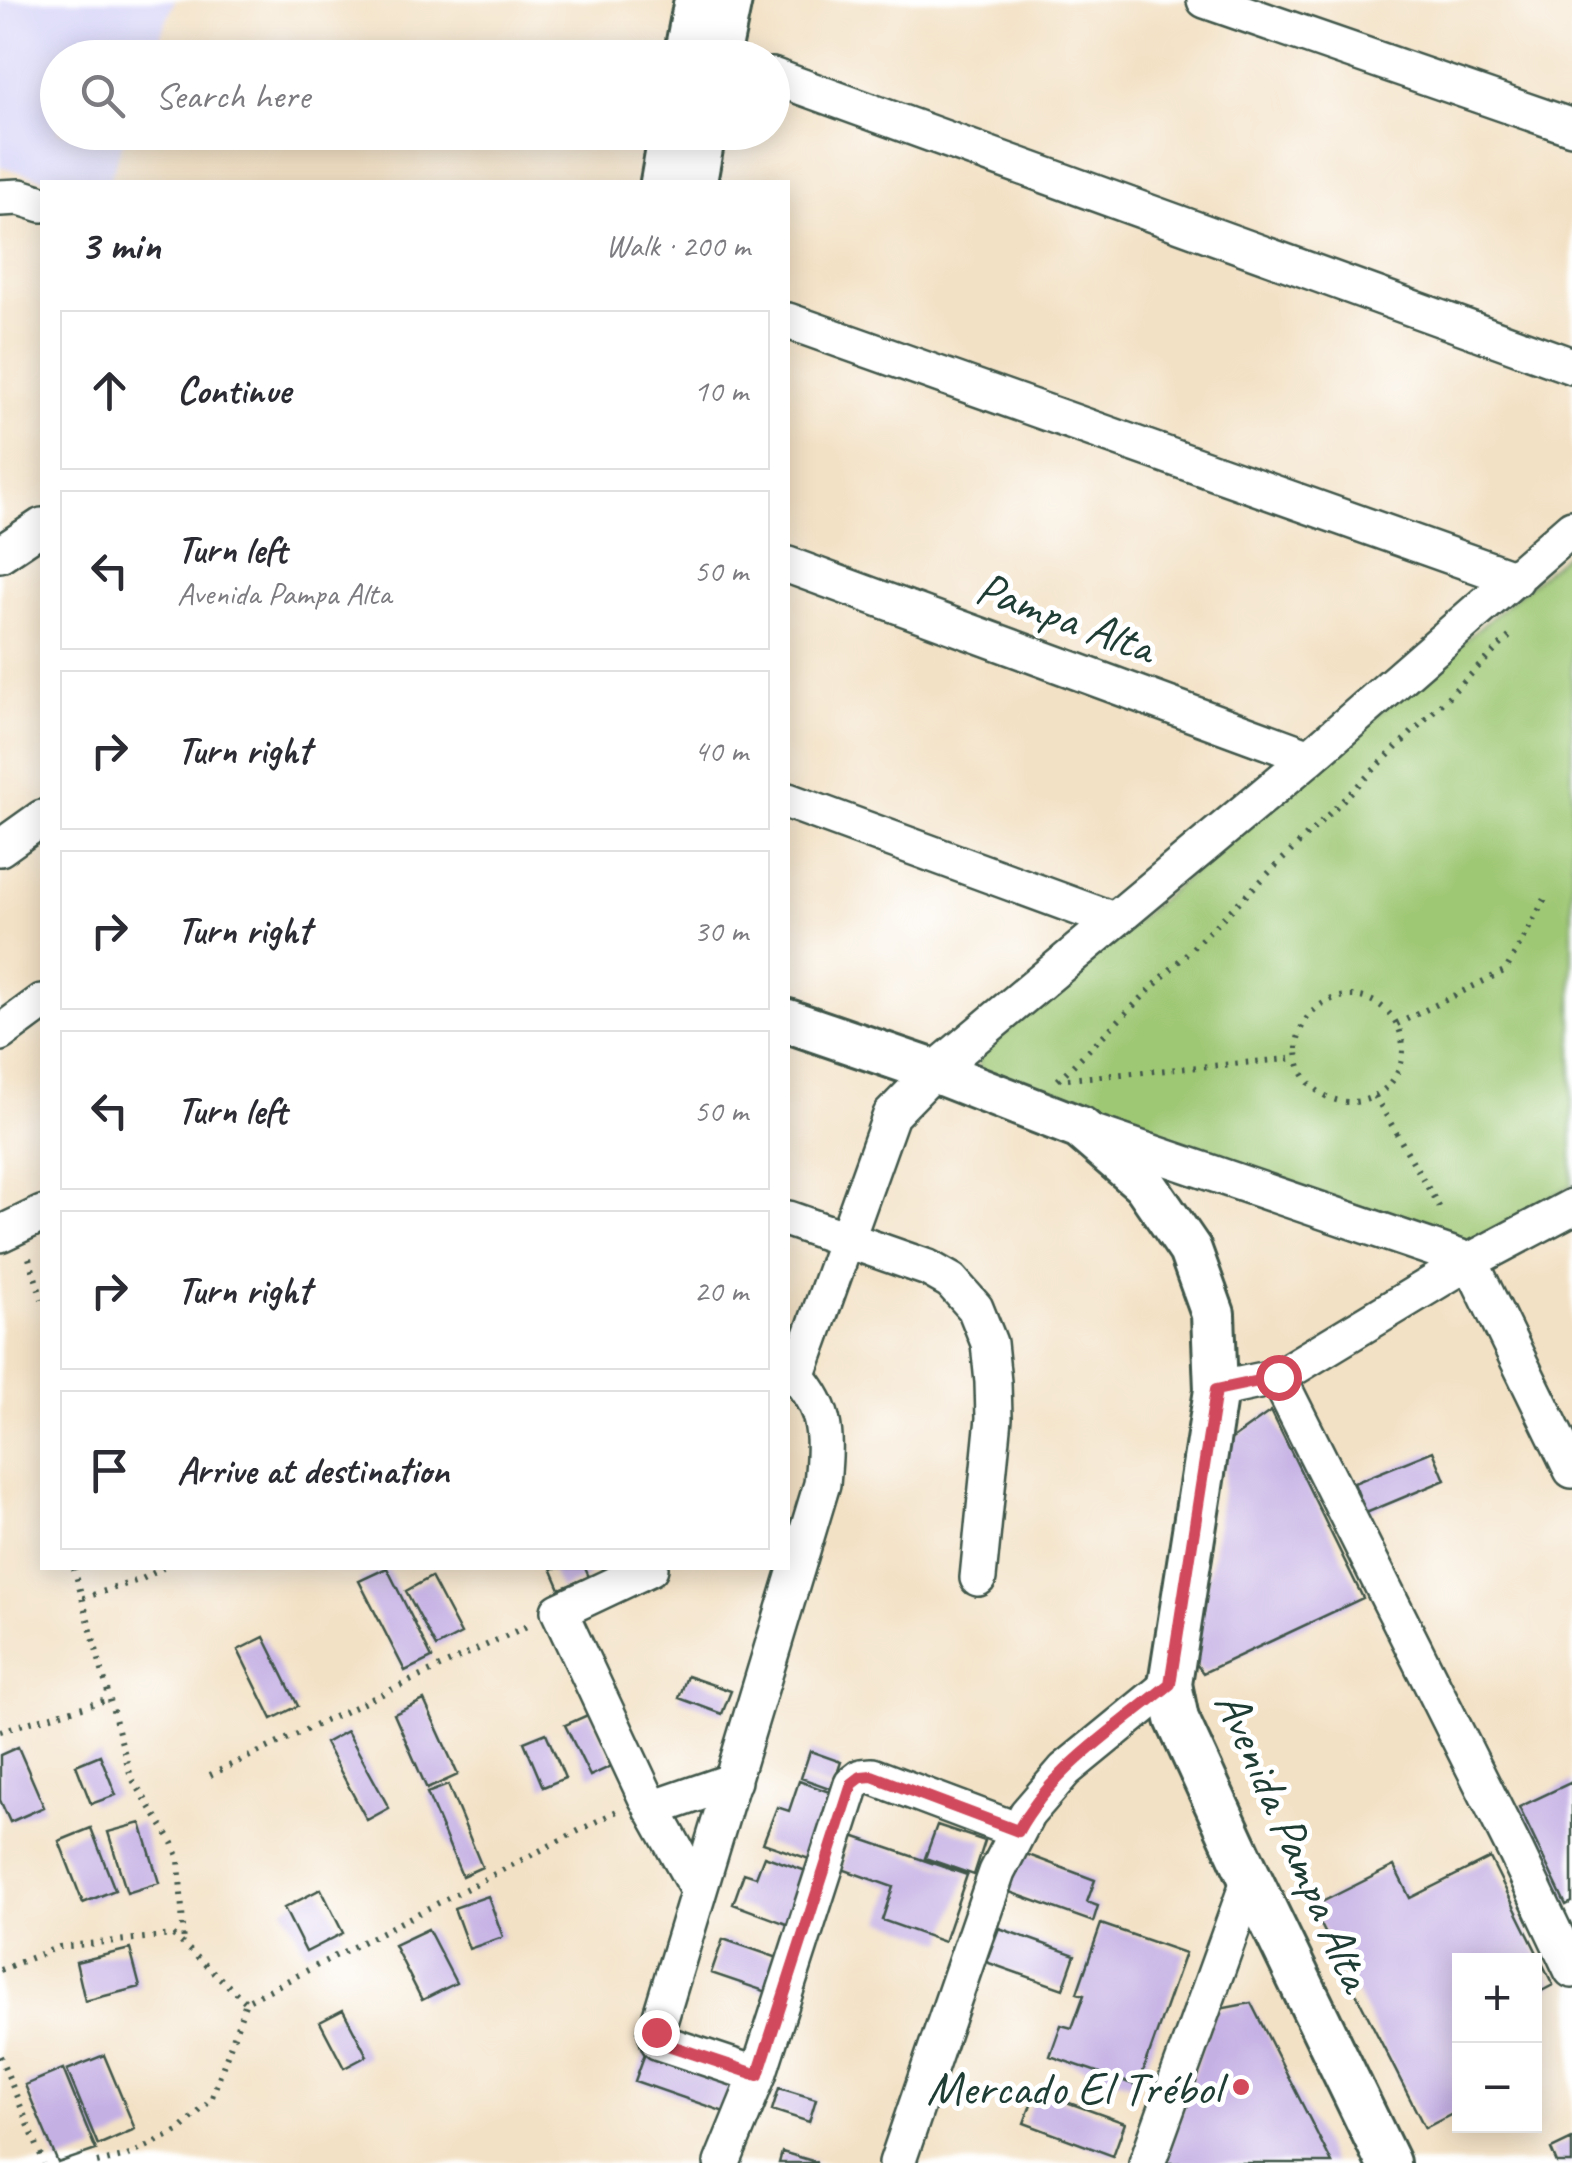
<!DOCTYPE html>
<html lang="en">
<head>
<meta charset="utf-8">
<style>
	:root { --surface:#fff; --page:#f2f2f3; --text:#2b2b33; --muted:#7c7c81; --line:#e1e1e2 }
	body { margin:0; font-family:Caveat,sans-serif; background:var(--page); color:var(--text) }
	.controls { position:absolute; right:30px; bottom:30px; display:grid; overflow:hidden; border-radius:0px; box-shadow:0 5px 25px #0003 }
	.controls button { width:90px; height:90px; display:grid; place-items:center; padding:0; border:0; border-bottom:2px solid var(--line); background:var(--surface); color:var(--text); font:50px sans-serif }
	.stop { position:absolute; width:30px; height:30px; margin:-22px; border:8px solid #d1495b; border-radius:50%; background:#fff }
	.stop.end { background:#d1495b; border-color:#fff; box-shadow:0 2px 10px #0008 }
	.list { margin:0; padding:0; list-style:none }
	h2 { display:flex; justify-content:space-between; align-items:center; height:130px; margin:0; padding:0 40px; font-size:42px }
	h2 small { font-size:32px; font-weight:400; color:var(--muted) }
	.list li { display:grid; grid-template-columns:65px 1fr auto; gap:30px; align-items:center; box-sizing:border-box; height:160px; margin:0 20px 20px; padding:0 20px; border:2px solid var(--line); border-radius:0px }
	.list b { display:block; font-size:38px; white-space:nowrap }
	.list p { margin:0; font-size:32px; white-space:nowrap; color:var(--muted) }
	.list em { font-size:32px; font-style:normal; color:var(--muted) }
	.icon { flex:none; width:55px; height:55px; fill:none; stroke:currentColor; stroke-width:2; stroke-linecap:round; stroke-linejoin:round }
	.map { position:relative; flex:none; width:1572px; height:2163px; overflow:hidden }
	.search { position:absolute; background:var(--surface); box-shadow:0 5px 25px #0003; left:40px; top:40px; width:750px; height:110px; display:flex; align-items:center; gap:25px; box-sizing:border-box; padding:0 35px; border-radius:55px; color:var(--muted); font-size:38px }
	.panel { position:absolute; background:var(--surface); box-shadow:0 5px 25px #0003; left:40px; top:180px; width:750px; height:1390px; border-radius:0px }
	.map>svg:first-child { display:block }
	.built { fill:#d9d7f8 }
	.green { fill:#9fc874; stroke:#5f8254; stroke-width:2.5 }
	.building { fill:#c5b0e4 }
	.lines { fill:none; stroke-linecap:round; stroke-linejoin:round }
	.minor-casing { stroke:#3f564a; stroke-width:40 }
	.tertiary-casing { stroke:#3f564a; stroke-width:48 }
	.path { stroke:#3f564a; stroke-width:6; stroke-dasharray:2.5 8; stroke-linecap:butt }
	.minor { stroke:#fff; stroke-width:35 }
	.tertiary { stroke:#fff; stroke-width:42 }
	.route { stroke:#d1495b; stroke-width:12 }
	.poi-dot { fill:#d1495b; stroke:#fff; stroke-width:4 }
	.labels { text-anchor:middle; stroke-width:10; stroke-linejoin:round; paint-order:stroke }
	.street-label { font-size:48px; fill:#1f3d34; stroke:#fff }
	.poi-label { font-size:48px; fill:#1f3d34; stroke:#fff; text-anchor:end }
</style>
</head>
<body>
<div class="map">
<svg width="1572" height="2163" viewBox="0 0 1572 2163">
	<rect width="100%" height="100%" fill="#fff"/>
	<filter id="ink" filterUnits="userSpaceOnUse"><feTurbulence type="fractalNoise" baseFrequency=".01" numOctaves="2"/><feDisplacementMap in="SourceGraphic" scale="20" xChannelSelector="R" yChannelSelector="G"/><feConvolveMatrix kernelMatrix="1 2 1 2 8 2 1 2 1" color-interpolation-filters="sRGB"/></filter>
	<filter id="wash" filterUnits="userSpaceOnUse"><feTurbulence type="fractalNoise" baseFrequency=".0048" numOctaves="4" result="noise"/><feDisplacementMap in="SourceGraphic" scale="40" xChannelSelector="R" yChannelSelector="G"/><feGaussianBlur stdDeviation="2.25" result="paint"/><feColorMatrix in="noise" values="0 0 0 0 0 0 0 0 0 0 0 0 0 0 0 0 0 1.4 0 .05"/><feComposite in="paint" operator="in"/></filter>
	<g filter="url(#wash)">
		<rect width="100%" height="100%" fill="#f3e1c5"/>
		<path class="built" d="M0,0h175l-23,57 -94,1v74l68,1 -17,49h-54l-55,-16z"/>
		<path class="green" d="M1572,549v636l-113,66 -476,-175 -7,-19z"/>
		<g id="blocks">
			<path class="building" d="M1271,1411l92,187 -160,75 -12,-16 22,-103 16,-113z
				M1433,1451l12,29 -79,33 -12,-30z
				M387,1568l45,90 -27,13 -46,-90z
				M551,1568h34l4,9 -29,12z
				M431,1577l30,57 -25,13 -30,-56z
				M264,1637l34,69 -26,13 -34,-69z
				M687,1676l44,15 -9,23 -43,-16z
				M424,1700l34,75 -31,14 -33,-75z
				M590,1714l24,51 -24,11 -25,-51z
				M347,1731l42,77 -22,12 -42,-77z
				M546,1733l19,45 -22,9 -19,-45z
				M18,1747l26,60 -34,15 -10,-22v-45z
				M810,1751l31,11 -9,27 -31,-11z
				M100,1755l16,40 -25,9 -15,-39z
				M799,1781l33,12 -23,66 -46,-16 14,-36 12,4z
				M1572,1782v120l-6,3 -47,-98z
				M448,1785l34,82 -20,9 -35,-83z
				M141,1823l18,60 -32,10 -19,-61z
				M937,1825l48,16 -11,34 -49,-17z
				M91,1828l24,62 -32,13 -24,-62z
				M853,1836l114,39 -23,67 -62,-22 11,-33 -51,-18z
				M1018,1851l77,29 -8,22 11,4 -5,16 -89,-32z
				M764,1856l45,16 -20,53 -56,-21 11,-31 12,4z
				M1490,1858l63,127 -19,10v-35h-74v109l-7,3 7,12v26l-35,18 -113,-221 82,-41 16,32z
				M321,1889l22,44 -37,19 -22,-44z
				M488,1896l15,41 -34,12 -15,-41z
				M1101,1924l84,29 -47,133 -88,-30 11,-31 11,3 12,-33 -7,-2z
				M999,1928l76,27 -12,34 -77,-27z
				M428,1929l28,54 -34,17 -28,-55z
				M723,1939l61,21 -11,34 -62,-21z
				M130,1949l10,38 -55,14 -9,-39z
				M1251,2003l81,160h-168l50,-153z
				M343,2010l24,46 -23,12 -24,-46z
				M648,2045l92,33 -13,35 -92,-32z
				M104,2055l31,74 -37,16 -31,-75z
				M63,2069l33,81 -38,13 -33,-78z
				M779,2088l37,11 -7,23 -37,-12z
				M1036,2091l89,32 -12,33 -89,-33z
				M1572,2139v24h-15l-6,-14z
				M782,2152l34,10v1h-37z"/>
		</g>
	</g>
	<g filter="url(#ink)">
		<use href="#blocks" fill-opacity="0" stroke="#3f564a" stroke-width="2.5"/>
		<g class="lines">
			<defs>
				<path id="minor" d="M1205,0l367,127
					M772,76l800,290
					M0,198l20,-1 22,7
					M788,321l728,258
					M0,554l42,-28
					M788,565l522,192
					M788,801l325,119
					M0,848l42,-30
					M0,1033l42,-31
					M1091,1132l379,129 102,209
					M788,1219l140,49 23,13 24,27 14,35 4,39 1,36 -16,160
					M0,1234l42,-20
					M797,1377l94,-262 43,-44 376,-314 262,-229
					M1278,1377l238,475 56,118
					M1216,1390l62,-13 192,-116 102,-54
					M650,1568l-91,43 87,186 52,93
					M652,1809l81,-28
					M758,2075l-99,-33 -3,-10 166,-548c5,-54 5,-77 -34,-118
					M722,2163l36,-88 94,-291 9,-7 11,-1 146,55
					M897,2163l100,-291 30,-58 38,-44 105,-86
					M1147,2163l103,-285"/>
				<path id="tertiary" d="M685,58l11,-58
					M718,58l12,-58
					M662,182l9,-50
					M695,182l9,-50
					M788,1021l146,50 146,57 64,55 46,67 23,64 3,76 -46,294 7,35 73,159 138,285"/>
			</defs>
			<use href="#minor" class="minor-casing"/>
			<use href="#tertiary" class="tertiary-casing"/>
			<path class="path" d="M1297 1049a53 53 0 1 1 106 0a53 53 0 1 1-106 0Z
				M1397,1024l109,-54 40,-73
				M1068,1079l230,-21
				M1058,1080l455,-447
				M1375,1096l67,116
				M29,1258l13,41
				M74,1568l57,209 42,66 6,16 5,86
				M83,1598l59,-19 21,-11
				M0,1731l110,-32
				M210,1775l317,-149
				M0,1970l59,-23 114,-12 73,67
				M0,2056l44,107
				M97,2163l30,-7 53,-26 31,-30 35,-98 371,-191"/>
			<use href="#minor" class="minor"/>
			<use href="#tertiary" class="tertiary"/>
		</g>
	</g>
	<g class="lines" filter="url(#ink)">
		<path class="route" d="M656,2032l3,10 99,33 94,-291 9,-7 11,-1 146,55c34,-62 98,-103 152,-147l46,-294 62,-13"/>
	</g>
	<circle class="poi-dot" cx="1241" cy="2087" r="10"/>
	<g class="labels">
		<g class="street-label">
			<text transform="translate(1066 616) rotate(20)" y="17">Pampa Alta</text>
			<text transform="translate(1295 1840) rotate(66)" y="17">Avenida Pampa Alta</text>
		</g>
		<g class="poi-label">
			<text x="1221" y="2104">Mercado El Trébol</text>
		</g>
	</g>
</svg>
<div class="controls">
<button>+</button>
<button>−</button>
</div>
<div class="stop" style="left:1278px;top:1377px"></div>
<div class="stop end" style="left:656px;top:2032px"></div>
<div class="search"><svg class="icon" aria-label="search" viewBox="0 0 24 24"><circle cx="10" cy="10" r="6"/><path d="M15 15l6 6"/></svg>Search here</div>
<section class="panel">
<h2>3 min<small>Walk · 200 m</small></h2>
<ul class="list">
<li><svg class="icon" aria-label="ahead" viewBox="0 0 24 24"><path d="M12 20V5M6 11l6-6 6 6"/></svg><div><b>Continue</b></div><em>10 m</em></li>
<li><svg class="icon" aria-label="left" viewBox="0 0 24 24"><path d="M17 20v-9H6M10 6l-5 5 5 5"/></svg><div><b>Turn left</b><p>Avenida Pampa Alta</p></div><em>50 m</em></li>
<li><svg class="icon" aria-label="right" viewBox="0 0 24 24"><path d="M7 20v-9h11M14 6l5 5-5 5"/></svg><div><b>Turn right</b></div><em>40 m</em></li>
<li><svg class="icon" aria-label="right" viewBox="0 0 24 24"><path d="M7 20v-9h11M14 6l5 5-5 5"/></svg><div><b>Turn right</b></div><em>30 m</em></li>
<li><svg class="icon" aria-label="left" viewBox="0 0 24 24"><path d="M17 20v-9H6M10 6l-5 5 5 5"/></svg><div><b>Turn left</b></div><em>50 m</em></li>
<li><svg class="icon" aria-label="right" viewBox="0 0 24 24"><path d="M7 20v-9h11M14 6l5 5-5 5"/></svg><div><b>Turn right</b></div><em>20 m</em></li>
<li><svg class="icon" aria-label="arrive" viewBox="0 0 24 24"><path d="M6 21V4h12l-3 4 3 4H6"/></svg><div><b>Arrive at destination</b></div></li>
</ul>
</section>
</div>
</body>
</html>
